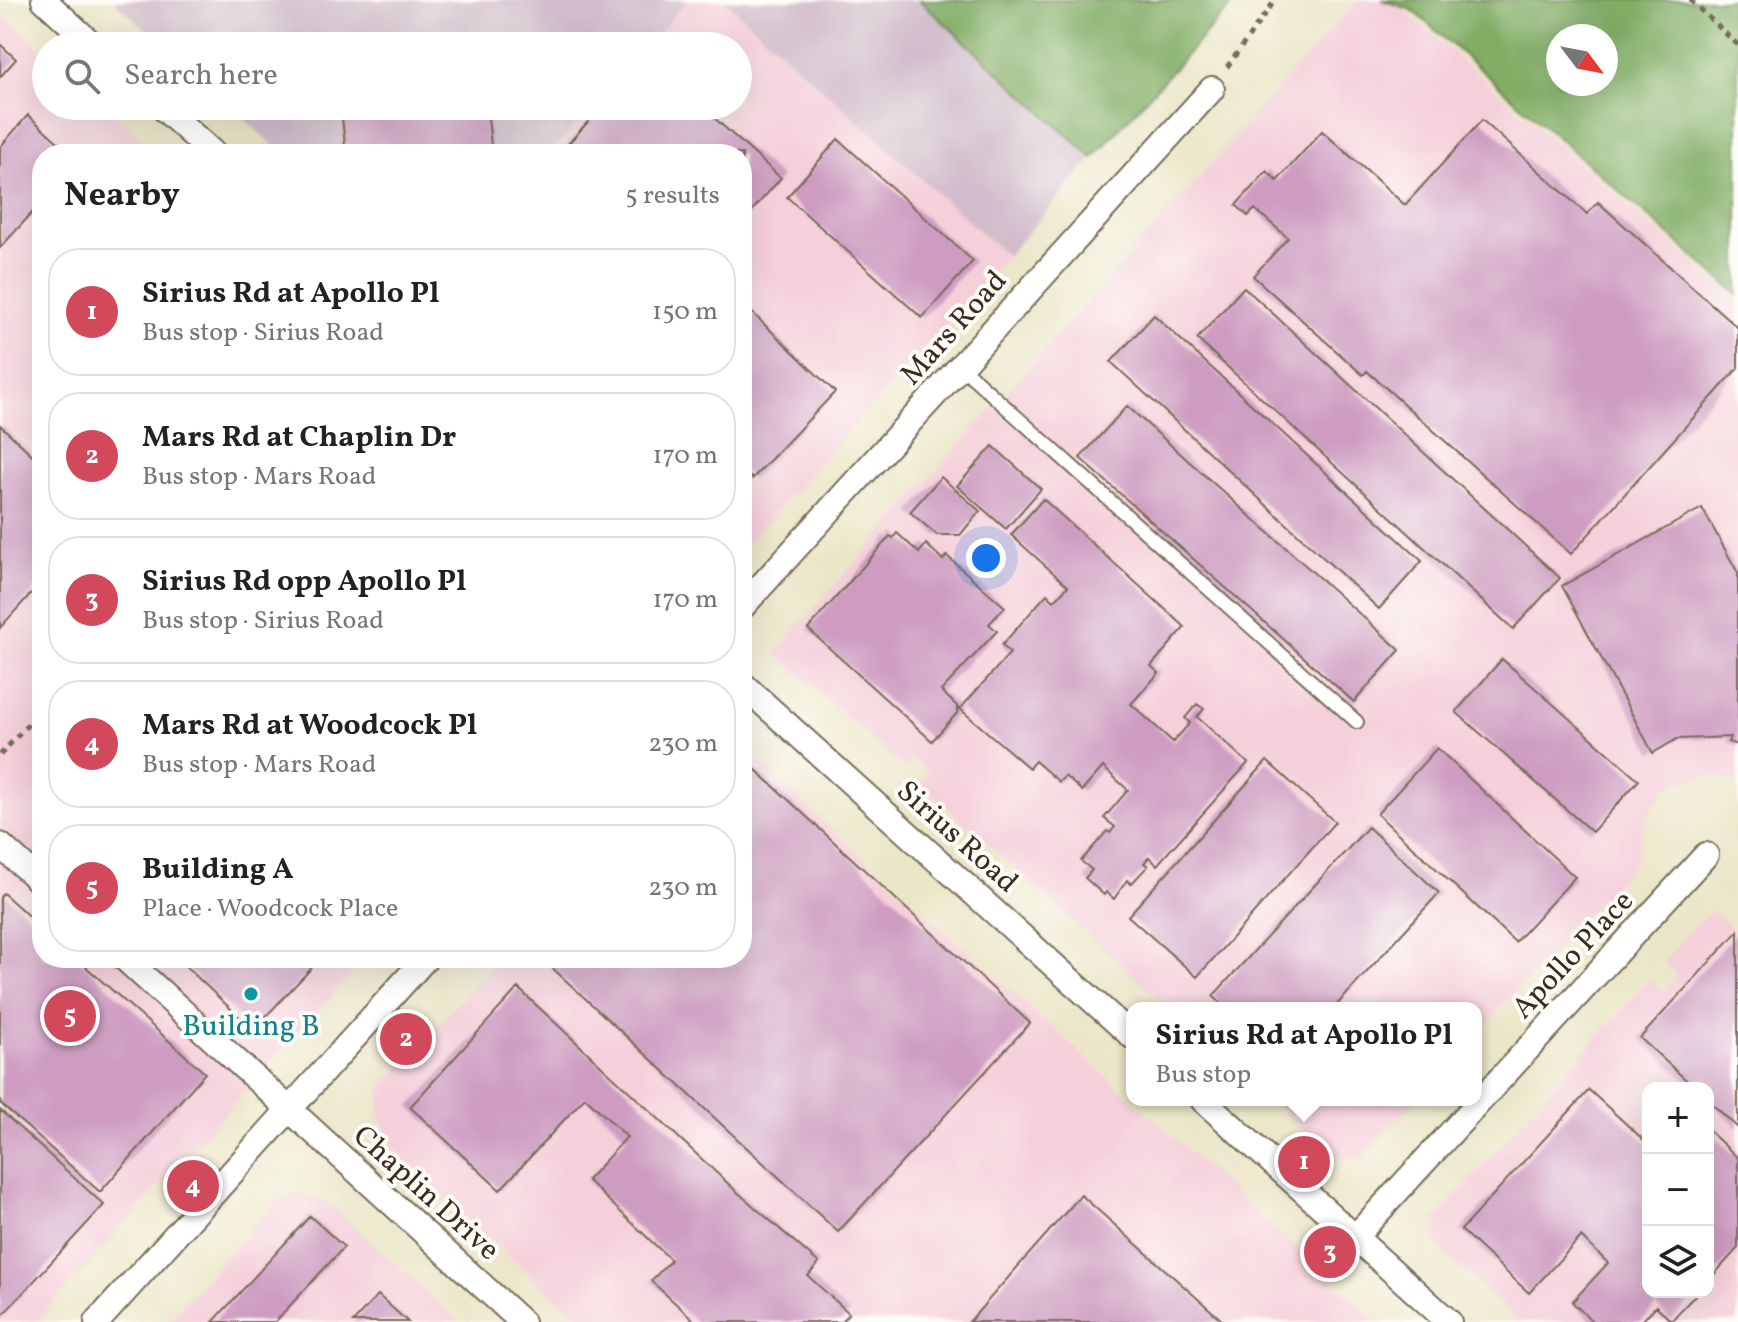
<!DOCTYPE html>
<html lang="en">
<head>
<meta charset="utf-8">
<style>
	:root { --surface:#fff; --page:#f6f6f6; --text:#222; --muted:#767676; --line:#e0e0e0; --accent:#d1495b }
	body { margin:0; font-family:Vollkorn,serif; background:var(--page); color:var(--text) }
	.controls { position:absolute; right:24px; bottom:24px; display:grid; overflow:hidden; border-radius:16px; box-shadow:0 8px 32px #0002 }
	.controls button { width:72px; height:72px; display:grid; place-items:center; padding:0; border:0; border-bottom:2px solid var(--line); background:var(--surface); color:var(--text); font:40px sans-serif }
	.compass { position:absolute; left:1546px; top:24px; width:72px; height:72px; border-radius:50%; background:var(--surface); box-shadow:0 8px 32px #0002; rotate:122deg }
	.you { position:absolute; left:986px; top:558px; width:28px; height:28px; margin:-20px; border:6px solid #fff; border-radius:50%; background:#1a73e8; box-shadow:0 0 0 12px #1a73e833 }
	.badge { display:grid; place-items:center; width:52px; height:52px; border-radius:50%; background:var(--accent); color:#fff; font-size:26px; font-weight:700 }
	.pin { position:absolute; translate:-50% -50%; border:4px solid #fff; box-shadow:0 2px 8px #0006 }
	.popup { position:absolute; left:1126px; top:1002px; width:356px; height:104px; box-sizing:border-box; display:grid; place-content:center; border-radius:16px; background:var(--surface); filter:drop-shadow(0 2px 6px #0005); font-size:26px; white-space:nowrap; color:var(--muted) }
	.popup b { font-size:30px; color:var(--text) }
	.popup::after { content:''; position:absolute; left:50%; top:100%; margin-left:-16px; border:16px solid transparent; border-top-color:var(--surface) }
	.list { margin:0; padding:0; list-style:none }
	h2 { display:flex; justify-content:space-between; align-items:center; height:104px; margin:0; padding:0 32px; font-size:34px }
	h2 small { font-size:26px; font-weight:400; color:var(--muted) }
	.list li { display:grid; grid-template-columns:52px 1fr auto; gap:24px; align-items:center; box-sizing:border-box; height:128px; margin:0 16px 16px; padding:0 16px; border:2px solid var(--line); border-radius:32px }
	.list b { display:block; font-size:30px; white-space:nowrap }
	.list p { margin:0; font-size:26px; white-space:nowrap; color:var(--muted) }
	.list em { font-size:26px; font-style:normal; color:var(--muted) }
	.icon { flex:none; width:44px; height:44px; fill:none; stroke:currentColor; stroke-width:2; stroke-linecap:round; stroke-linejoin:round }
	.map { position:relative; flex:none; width:1738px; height:1322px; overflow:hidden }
	.search { position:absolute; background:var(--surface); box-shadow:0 8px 32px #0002; left:32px; top:32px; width:720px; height:88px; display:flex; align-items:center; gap:20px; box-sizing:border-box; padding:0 28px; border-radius:44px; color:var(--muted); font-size:30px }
	.panel { position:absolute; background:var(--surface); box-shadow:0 8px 32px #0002; left:32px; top:144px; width:720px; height:824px; border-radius:32px }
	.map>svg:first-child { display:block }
	.built { fill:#f5cfda; fill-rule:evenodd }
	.industrial { fill:#d1bdcb }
	.forest { fill:#81ad65; stroke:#5e6c42; stroke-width:2; fill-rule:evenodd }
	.building { fill:#ce9cc1 }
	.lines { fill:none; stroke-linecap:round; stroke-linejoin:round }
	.service-casing { stroke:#796c5a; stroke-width:16 }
	.minor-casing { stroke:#796c5a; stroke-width:28 }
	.path { stroke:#796c5a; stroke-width:5; stroke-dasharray:6 6; stroke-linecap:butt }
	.service { stroke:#fff; stroke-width:12 }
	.minor { stroke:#fff; stroke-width:24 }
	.culture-dot { fill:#0f9aa8; stroke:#fdfcf7; stroke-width:3 }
	.labels { text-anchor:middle; stroke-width:8; stroke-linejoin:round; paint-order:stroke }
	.street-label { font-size:30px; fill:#3b2a1e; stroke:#fdfcf7 }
	.culture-label { font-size:30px; fill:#0d838f; stroke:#fdfcf7 }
</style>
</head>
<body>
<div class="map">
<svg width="1738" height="1322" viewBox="0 0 1738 1322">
	<rect width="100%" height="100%" fill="#fdfcf7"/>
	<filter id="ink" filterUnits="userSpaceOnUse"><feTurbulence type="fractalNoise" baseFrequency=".0125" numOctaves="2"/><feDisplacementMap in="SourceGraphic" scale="16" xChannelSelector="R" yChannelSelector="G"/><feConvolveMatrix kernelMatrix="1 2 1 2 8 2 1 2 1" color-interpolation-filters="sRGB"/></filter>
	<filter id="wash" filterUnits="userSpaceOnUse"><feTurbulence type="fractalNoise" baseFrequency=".006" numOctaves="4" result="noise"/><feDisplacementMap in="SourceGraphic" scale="32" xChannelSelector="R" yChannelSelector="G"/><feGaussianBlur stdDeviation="1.8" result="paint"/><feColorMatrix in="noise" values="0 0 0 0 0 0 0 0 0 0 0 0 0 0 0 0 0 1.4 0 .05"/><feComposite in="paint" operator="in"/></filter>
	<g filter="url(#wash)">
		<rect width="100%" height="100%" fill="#ebe6c8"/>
		<path class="built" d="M688,0h36l283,256 -265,293v-395h-193l44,-48h145v-60h-91z
			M1357,0h36l345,301v482l-27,-7 -24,3 -17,7 -16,18 -12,27 -8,33 -158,170v-26h-307l-249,-225 9,-10 -16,-14 -9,9 -129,-116z
			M0,11l46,42v53h59l53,48h-116v804h324l-330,364h-36z
			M742,747l636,575h-795l-182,-163 -15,-25 -7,-24 2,-22 118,-130h243z
			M1713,911l25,23v388h-220l-82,-77v-27l213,-239 14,11 14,-15 -14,-13 33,-38zM1648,1088h60v204h-60z
			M1272,1100h143l-54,58h-25z
			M294,1194l30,6 136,122h-293l108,-119z"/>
		<path class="industrial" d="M113,0h575l-41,46h-483z
			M724,0h195l174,158 -86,98z
			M230,106h363l-44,48h-266z"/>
		<path class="forest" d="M919,0h317l-143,158z
			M1382,0h356v295l-326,-285zM1558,36h48v48h-48z"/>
		<g id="blocks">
			<path class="building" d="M0,44l16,15 -16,18z
				M364,106h88l1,6 34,-3 5,45h-146l-5,-46z
				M602,106h99l80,72 -39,44v-68h-183z
				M28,115l43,39h-29v48l-42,46v-101z
				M1482,120l105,94 11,-12 140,126v40l-167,186 -204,-183 -4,4 -110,-99 35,-38 -33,-29 -7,7 -12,-11 31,-34 10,10 45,-50 83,74z
				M838,139l135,122 -51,57 -135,-121z
				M1244,287l316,291 -47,51 -316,-290z
				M742,303l93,89 -83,87 -10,-10z
				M1154,315l268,246 -43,48 -268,-247z
				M1127,406l273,244 -46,52 -274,-244z
				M0,425l42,39v117l-42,47z
				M993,446l48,43 -35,40 -49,-43z
				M941,477l39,34 -20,24h-23l-27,-23z
				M1043,499l142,128 -34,39 8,7 -28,31 42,38 17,-19 -5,-5 12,-14 7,5 -7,8 51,46 -91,102 -8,-8 -5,6 4,3 -17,18 -4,-4 -13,19 -8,-7 -2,3 -19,-17 7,-8 -11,-9 26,-30 3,2 5,-6 -11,-9 24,-28 -25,-23 -21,24 -17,-15 -6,6 -24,-21 -6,7 -69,-59 50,-56 -8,-8 45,-51 7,7 14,-15 -57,-51z
				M1702,508l36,65v172l-10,-3 2,-5 -53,2 -24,14 -91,-167z
				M897,533l22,20 7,-9 17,16 4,-4 58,51 -16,17 8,7 -56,60 17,16v5l-26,29 -124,-112 82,-93 3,2z
				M1502,659l137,121 -47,52 -136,-120z
				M1437,748l138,129 -60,65 -138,-128z
				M742,757l288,266 -192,209 -289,-267 6,-7h187z
				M1267,761l68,61 -138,155 -69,-61z
				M1368,827l71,66 -105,115h-108l-13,-12z
				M3,893l39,35v30h34l129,115 -105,119 -100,-89v-206z
				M1738,931v197l-30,-28v-12h-13l-55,-50z
				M177,958h144l-68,72z
				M518,988l217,202 84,73 -11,13 41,37 -8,9h-145l-45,-41 20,-21 -84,-80 40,-43 -42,-40 -85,93 -90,-83z
				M1589,1090l59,54v148h50l-27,29 -15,-15 -15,16h-48l-21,-20 36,-39 -27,-26 -52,56 -68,-63z
				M0,1110l104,95 -104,113z
				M1708,1130l30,28v90l-30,33z
				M1081,1195l143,127h-255z
				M310,1216l34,31 -69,75h-62z
				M378,1295l30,27h-55z"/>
		</g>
	</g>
	<g filter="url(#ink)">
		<use href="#blocks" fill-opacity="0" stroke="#796c5a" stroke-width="2"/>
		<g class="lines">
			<defs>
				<path id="service" d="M960,366l397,356"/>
				<path id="minor" d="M44,0l50,46
					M161,106l53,48
					M742,607l470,-518
					M742,684l390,352
					M0,845l42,38
					M124,958l398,364
					M1203,1100l246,222
					M1355,1237l351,-382
					M97,1322l329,-364"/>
			</defs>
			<use href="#service" class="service-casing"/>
			<use href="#minor" class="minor-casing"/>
			<path class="path" d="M1690,0l48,45
				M1227,67l46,-64 -2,-3
				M0,755l42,-46"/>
			<use href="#service" class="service"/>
			<use href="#minor" class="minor"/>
		</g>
	</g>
	<circle class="culture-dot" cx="251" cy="994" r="8"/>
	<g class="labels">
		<g class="street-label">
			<text transform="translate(953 327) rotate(-48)" y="10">Mars Road</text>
			<text transform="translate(958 836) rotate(42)" y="10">Sirius Road</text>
			<text transform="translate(1572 954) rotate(-47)" y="10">Apollo Place</text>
			<text transform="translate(427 1192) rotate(42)" y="10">Chaplin Drive</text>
		</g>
		<g class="culture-label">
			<text x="251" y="1035">Building B</text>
		</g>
	</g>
</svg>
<div class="controls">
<button>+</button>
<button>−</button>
<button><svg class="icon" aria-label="layers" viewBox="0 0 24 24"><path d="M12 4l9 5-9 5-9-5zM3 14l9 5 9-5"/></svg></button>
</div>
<svg class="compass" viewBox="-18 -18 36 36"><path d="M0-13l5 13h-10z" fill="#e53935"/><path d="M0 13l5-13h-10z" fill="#767676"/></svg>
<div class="you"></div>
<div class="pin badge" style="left:1304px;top:1162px">1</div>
<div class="popup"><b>Sirius Rd at Apollo Pl</b>Bus stop</div>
<div class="pin badge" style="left:406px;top:1039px">2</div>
<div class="pin badge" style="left:1330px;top:1252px">3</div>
<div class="pin badge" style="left:193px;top:1186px">4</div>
<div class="pin badge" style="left:70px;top:1016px">5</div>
<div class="search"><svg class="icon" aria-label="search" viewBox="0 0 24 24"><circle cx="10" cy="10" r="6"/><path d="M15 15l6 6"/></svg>Search here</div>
<section class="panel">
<h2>Nearby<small>5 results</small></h2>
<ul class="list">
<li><span class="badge">1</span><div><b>Sirius Rd at Apollo Pl</b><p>Bus stop · Sirius Road</p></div><em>150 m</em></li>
<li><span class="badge">2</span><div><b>Mars Rd at Chaplin Dr</b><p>Bus stop · Mars Road</p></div><em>170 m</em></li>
<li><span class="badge">3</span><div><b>Sirius Rd opp Apollo Pl</b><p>Bus stop · Sirius Road</p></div><em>170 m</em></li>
<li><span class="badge">4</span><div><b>Mars Rd at Woodcock Pl</b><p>Bus stop · Mars Road</p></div><em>230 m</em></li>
<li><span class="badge">5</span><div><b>Building A</b><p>Place · Woodcock Place</p></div><em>230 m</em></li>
</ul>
</section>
</div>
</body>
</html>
